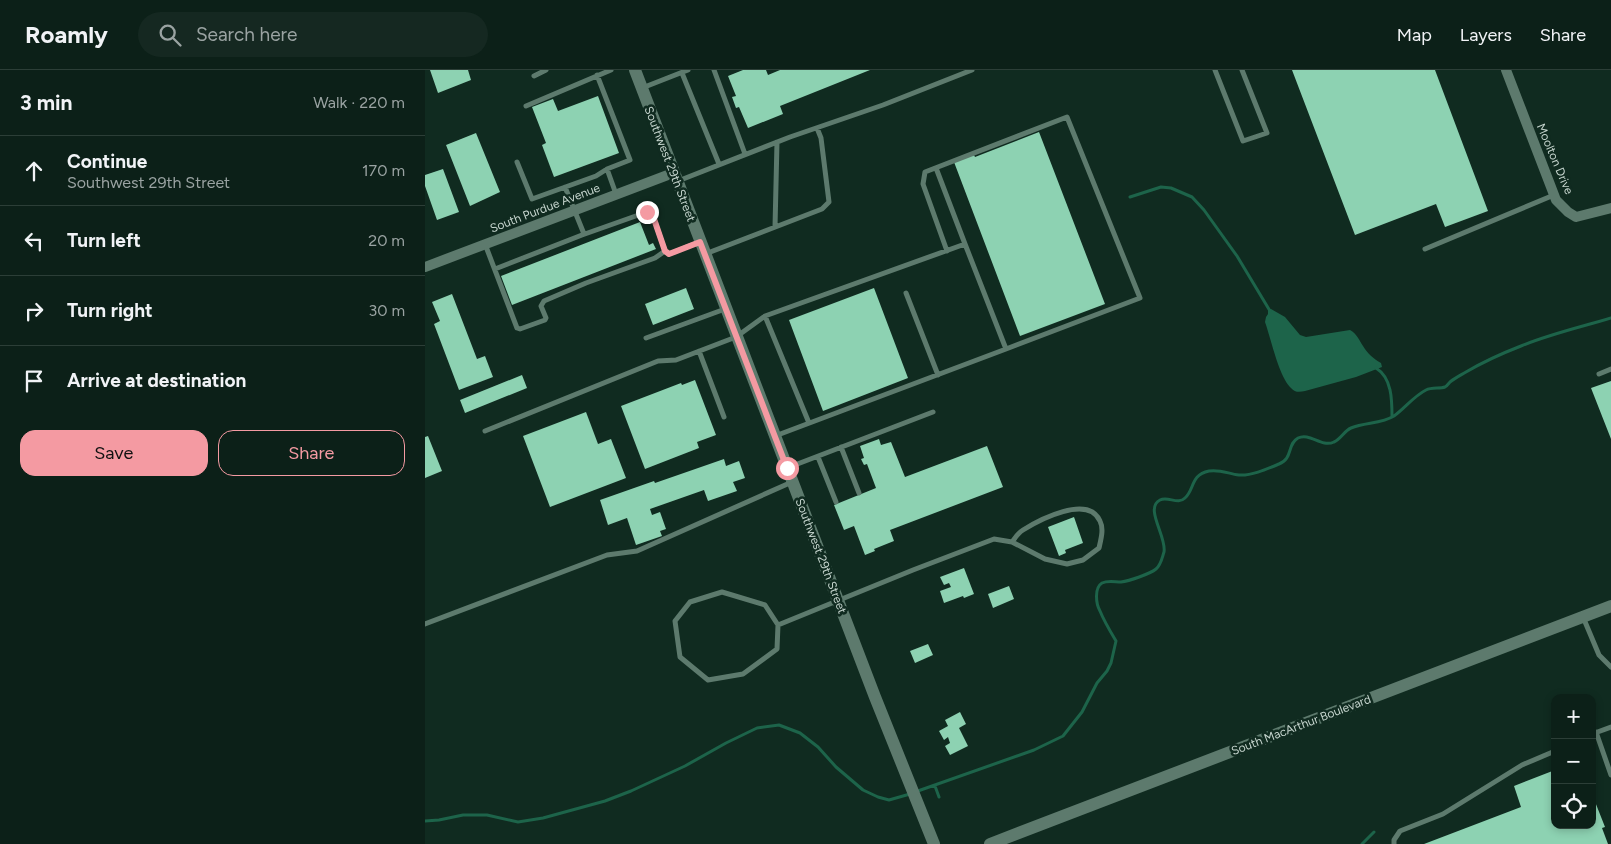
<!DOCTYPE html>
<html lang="en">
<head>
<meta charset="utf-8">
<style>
	:root { --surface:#0c2018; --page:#152821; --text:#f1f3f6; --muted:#9aa3a2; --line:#2c3e37; --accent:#f49aa2 }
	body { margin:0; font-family:Figtree,sans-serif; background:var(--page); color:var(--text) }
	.controls { position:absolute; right:15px; bottom:15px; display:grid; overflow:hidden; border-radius:10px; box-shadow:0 2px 8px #0003 }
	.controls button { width:45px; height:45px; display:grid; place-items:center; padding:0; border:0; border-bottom:1px solid var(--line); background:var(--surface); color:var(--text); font:25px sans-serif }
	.stop { position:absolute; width:15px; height:15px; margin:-11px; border:4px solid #f49aa2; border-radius:50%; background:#fff }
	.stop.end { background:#f49aa2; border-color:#fff; box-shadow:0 1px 5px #0008 }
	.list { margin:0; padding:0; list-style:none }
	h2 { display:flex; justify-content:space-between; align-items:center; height:65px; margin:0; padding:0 20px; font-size:21px }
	h2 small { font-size:16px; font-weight:400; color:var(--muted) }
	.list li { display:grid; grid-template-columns:32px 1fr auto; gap:15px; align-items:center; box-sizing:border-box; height:70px; padding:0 20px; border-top:1px solid var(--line) }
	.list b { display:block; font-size:19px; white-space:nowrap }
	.list p { margin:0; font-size:16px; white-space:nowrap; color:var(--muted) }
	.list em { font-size:16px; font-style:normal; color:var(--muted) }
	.actions { display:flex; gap:10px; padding:15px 20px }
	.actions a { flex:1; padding:11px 0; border:1px solid var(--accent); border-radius:15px; text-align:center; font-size:18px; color:var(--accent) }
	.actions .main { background:var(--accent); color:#111 }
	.icon { flex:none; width:28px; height:28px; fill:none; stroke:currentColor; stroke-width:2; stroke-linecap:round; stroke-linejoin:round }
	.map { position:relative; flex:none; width:1186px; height:774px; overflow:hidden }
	header { display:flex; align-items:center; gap:30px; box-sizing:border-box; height:70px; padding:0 25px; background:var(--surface); border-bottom:1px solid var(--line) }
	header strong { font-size:24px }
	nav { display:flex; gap:28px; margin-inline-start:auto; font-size:18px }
	.search { width:350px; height:45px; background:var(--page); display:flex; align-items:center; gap:12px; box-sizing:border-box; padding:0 18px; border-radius:28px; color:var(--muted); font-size:19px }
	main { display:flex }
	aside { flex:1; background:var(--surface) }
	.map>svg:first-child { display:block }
	.water { fill:#1d644a }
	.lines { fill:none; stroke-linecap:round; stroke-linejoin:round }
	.stream { stroke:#1d644a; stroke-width:3 }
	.building { fill:#8dd2b2 }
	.service { stroke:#5d7a6d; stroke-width:5 }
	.minor { stroke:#5d7a6d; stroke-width:10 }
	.tertiary { stroke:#5d7a6d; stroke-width:12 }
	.secondary { stroke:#5d7a6d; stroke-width:12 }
	.route { stroke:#f49aa2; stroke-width:6 }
	.labels { text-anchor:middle; stroke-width:5; stroke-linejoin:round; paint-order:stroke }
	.street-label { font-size:12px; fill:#c6d5ce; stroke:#102b20 }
</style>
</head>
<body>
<header>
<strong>Roamly</strong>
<div class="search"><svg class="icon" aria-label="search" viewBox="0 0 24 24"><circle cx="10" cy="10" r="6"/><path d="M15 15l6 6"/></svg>Search here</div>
<nav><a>Map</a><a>Layers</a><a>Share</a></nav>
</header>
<main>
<aside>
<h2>3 min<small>Walk · 220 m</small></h2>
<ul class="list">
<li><svg class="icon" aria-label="ahead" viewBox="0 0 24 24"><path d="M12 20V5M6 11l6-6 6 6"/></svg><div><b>Continue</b><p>Southwest 29th Street</p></div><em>170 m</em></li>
<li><svg class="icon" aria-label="left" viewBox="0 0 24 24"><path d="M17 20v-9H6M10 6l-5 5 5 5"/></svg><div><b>Turn left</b></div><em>20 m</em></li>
<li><svg class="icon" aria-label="right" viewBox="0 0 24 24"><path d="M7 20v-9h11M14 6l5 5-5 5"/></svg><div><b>Turn right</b></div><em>30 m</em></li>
<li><svg class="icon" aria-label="arrive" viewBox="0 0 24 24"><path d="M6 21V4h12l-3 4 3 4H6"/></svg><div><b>Arrive at destination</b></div></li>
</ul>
<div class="actions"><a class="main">Save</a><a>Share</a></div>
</aside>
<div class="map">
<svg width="1186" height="774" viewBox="0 0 1186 774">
	<rect width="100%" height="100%" fill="#102b20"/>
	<path class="water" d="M846,239l14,8 15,18 6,2 44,-7c7,4 9,10 13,16 4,7 11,13 18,17l1,4 -26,10 -51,14c-5,1 -10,2 -14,-3 -12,-11 -20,-49 -26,-66l1,-5 2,-3v-4z"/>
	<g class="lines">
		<path class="stream" d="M705,127l31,-10 10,1 21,9 12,13 33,46 33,55
			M951,298c16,10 16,32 16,49
			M510,716l4,11
			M490,722l119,-42 29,-14 19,-24 15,-29 10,-12 4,-8 5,-22c-6,-10 -12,-20 -16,-30 -4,-7 -6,-23 2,-28 6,-3 13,-1 19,-1 8,-1 29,-8 35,-13 5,-4 6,-11 8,-17 3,-15 -20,-44 -4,-52 8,-4 18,5 25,-2 10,-9 5,-23 24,-27 11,-2 20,3 30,4 12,1 28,-6 40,-11 14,-5 8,-20 19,-26 12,-6 23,10 36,4 7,-3 10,-11 17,-14 14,-6 30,-4 43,-12 11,-8 20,-20 32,-26 6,-3 14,-1 19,-3 2,-1 4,-4 5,-5 5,-4 11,-7 16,-10 17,-10 37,-19 55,-26 29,-12 60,-19 90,-28
			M0,751l14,-1 24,-5h24l31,7 25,-4 62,-17 26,-10 54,-25 41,-23 31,-15 22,-3 21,8 18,14 18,20 27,23 15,7 11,3 21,-6
			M937,774l12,-12"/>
	</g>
	<path class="building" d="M5,0h38l3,10 -33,13z
		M318,0h23l2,5 12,-5h90l-90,36 3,8 -35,14 -9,-21 -3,1 -4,-11 4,-1 -8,-20z
		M867,0h143l53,141 -43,16 -9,-23 -81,31z
		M173,26l21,57 -65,24 -12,-32 4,-2 -14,-36 21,-8 5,12z
		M614,62l66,172 -85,32 -66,-174 20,-7 1,2z
		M51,63l24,59 -30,14 -24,-61z
		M18,99l16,43 -22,8 -12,-34v-11z
		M215,152l9,23 4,-2 3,6 -144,56 -11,-29z
		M261,218l8,21 -41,16 -8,-21z
		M449,218l34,90 -85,33 -34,-91z
		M27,224l25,65 8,-3 8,21 -34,13 -25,-66 6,-3 -8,-19z
		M97,305l5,13 -62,25 -5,-13z
		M270,310l21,55 -19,7 2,6 -54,21 -24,-63 60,-23 1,2z
		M1186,311v58l-20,-51z
		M161,342l12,32 13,-5 15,39 -76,29 -27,-71z
		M3,366l14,35 -17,7v-41z
		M454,369l2,6 10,-3 14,35 82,-31 16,41 -113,43 4,11 -20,8 1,2 -10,4 -11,-29 -10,4 -10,-25 42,-17 -9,-24 -3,1 -3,-6 3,-1 -4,-12z
		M299,389l2,7 13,-5 6,17 -12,4 4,9 -29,10 -4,-11 -54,19 2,6 8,-3 6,17 -6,2 2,5 -26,9 -9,-27 -19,7 -8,-25 54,-19 1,2z
		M649,447l9,26 -18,7 1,3 -7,3 -11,-29z
		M539,498l10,26 -10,4 -1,-2 -19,7 -4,-12 11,-4 -2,-4 -5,2 -4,-8z
		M584,516l5,13 -21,9 -5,-14z
		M503,574l5,11 -18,8 -5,-12z
		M535,642l6,12 -7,4 9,18 -18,9 -5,-9 5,-3 -2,-6 -4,3 -5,-9 9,-5 -3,-6z
		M1130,700v55h37v-31l13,33 -3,1 6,16h-184l97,-37 -7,-21z"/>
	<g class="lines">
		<path class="service" d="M289,0l31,84
			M790,0l28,71 24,-8 -25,-63
			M257,3l37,91
			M109,6l12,-6
			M217,18l46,-18
			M101,36l85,-36
			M92,92l15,37 64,-23 11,-7 23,-9 -33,-85
			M511,98l29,76
			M182,99l9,25
			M253,111l112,-44 93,-32 89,-35
			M140,117l19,47
			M350,157l2,-85
			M60,174l32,84 3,1 25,-9 1,-2 -5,-12 3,-5 42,-18 69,-25 10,-7 4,3 30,-12
			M1000,179l129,-54
			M522,181l-24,-67 2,-12 142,-55 73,181 -134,51
			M280,184l117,-45 7,-7 -8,-64 -4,-10
			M70,199l87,-34 65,-23 6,4 12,35
			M481,223l32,82
			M340,246l44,107
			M221,268l79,-29
			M274,281l25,66
			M1174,304l12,-5
			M60,361l173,-70 18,-1 60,-23 29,-21 200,-72 41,105 -231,87
			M416,377l18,46
			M393,387l18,45
			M362,398l146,-56
			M1158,547l16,38 12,12
			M0,554l182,-69 30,-4 155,-69
			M353,555l-13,-20 -43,-13 -32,10 -15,19 5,36 28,23 35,-6 34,-25 1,-24 135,-55 81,-31 18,3 33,17 22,5 16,-4 16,-12c2,-9 5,-19 1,-27 -12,-27 -61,-1 -77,9 -5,3 -8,8 -11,12
			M1171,662l15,43
			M1167,664l19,-7
			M969,774v-4l6,-9 43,-17 79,-49 33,-14"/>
		<path class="minor" d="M1081,0l50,130 12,12 8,5 35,-9
			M0,197l248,-94"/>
		<path class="tertiary" d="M210,0l240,627 59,147"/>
		<path class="secondary" d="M565,774l621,-238"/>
	</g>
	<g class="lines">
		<path class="route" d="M222,142l6,4 12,35 4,3 31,-12 87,226"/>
	</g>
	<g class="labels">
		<g class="street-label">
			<text transform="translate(1130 89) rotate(67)" y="4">Moolton Drive</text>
			<text transform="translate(245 94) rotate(69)" y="4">Southwest 29th Street</text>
			<text transform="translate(120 138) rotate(-21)" y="4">South Purdue Avenue</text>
			<text transform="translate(396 486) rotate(69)" y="4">Southwest 29th Street</text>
			<text transform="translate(876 655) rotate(-21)" y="4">South MacArthur Boulevard</text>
		</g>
	</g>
</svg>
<div class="controls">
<button>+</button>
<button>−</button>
<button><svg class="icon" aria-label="locate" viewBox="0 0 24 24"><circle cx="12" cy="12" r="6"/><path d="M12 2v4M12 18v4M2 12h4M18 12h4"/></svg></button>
</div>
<div class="stop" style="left:362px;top:398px"></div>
<div class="stop end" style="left:222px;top:142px"></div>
</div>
</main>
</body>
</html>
